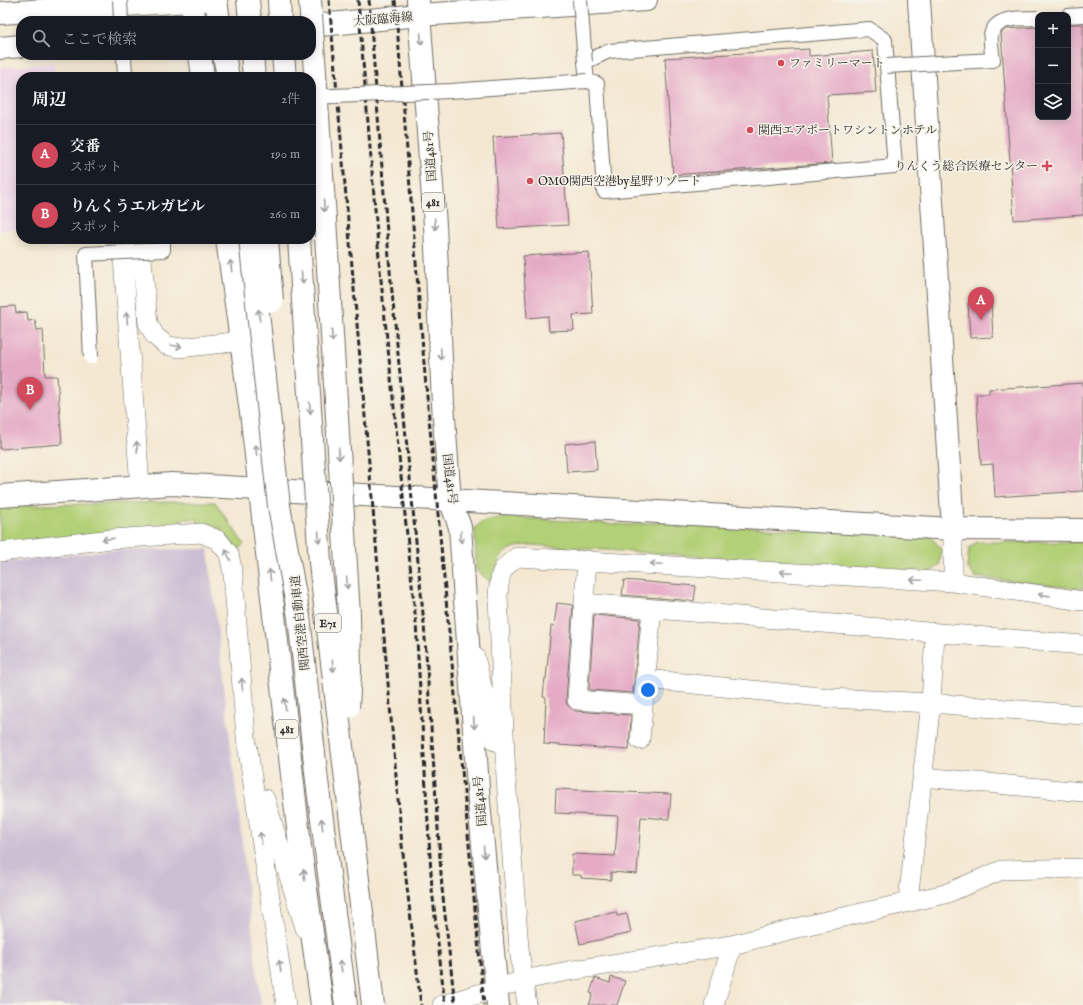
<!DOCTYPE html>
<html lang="ja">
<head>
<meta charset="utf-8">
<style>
	:root { --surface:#171b24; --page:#20242c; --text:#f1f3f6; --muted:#9ea1a6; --line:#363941; --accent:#d1495b }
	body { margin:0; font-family:"IM FELL English","Noto Serif JP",serif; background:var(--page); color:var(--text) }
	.controls { position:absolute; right:12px; top:12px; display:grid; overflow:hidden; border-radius:8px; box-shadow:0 2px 10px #0003 }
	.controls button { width:36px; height:36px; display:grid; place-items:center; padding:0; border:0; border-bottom:1px solid var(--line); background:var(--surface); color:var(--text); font:20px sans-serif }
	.you { position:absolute; left:648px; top:690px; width:14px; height:14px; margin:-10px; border:3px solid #fff; border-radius:50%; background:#1a73e8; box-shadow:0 0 0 6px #1a73e833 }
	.badge { display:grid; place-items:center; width:26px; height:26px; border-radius:50%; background:var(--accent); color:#fff; font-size:13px; font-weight:700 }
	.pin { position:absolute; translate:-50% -33px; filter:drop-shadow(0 1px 2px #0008) }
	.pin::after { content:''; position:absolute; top:21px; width:14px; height:12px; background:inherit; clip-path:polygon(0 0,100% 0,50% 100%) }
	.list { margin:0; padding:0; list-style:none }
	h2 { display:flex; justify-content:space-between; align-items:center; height:52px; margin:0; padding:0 16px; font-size:17px }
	h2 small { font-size:13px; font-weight:400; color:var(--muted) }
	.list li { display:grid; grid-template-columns:26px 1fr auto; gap:12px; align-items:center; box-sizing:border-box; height:60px; padding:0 16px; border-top:1px solid var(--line) }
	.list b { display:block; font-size:15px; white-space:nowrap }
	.list p { margin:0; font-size:13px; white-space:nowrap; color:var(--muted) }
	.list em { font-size:13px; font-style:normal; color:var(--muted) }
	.icon { flex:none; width:22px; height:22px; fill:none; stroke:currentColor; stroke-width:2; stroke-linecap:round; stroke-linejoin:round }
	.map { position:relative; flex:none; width:1083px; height:1005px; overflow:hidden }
	.search { position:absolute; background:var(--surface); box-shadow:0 2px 10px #0003; left:16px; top:16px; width:300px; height:44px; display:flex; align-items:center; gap:10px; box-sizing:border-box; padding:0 14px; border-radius:16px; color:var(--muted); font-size:15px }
	.panel { position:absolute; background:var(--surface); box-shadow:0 2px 10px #0003; left:16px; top:72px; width:300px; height:172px; border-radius:16px }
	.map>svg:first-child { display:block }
	.built { fill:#edd1e9 }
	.industrial { fill:#ccbfd4 }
	.green { fill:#b2d077; stroke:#6e7e51 }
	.building { fill:#e5aac6 }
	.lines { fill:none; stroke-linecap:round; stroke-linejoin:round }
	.pedestrian-casing { stroke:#716d66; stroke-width:16 }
	.minor-casing { stroke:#716d66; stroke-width:20 }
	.tertiary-casing { stroke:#716d66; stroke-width:24 }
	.primary-casing { stroke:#716d66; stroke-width:24 }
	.trunk-casing { stroke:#716d66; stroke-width:24 }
	.motorway-casing { stroke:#716d66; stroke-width:24 }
	.pedestrian { stroke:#fff; stroke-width:14 }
	.minor { stroke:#fff; stroke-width:19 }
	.tertiary { stroke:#fff; stroke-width:22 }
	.primary { stroke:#fff; stroke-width:22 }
	.trunk { stroke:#fff; stroke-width:22 }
	.motorway { stroke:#fff; stroke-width:22 }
	.rail { stroke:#2b2b2b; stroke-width:3; stroke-dasharray:6 3; stroke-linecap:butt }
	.pedestrian-bridge-casing { stroke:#716d66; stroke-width:16; stroke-linecap:butt }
	.motorway-bridge-casing { stroke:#716d66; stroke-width:24; stroke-linecap:butt }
	.pedestrian-bridge { stroke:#fff; stroke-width:14 }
	.motorway-bridge { stroke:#fff; stroke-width:22 }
	.oneway { stroke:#a0a0a0 }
	.poi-dot { fill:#d1495b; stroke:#f7f3e8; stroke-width:1.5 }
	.labels { text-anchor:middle; stroke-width:3; stroke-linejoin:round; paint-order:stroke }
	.shield { fill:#f7f3e8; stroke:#686764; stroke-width:1 }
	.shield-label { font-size:11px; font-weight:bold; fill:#2b2b2b }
	.street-label { font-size:12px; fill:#2b2b2b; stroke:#f7f3e8 }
	.poi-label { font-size:12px; fill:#2b2b2b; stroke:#f7f3e8; text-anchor:start }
</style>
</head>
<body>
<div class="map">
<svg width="1083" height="1005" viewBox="0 0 1083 1005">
	<rect width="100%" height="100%" fill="#f7f3e8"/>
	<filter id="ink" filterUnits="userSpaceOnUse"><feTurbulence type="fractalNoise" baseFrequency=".025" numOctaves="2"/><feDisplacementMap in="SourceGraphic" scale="8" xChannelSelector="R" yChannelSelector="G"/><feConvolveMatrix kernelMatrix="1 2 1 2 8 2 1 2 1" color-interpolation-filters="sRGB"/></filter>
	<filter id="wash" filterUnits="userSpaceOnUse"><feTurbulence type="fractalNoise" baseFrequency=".012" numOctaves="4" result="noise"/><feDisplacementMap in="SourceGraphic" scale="16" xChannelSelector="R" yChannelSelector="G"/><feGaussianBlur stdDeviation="0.9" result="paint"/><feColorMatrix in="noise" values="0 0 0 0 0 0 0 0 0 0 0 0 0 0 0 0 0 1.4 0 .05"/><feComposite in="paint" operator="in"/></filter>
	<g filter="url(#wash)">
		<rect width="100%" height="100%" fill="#f4e8d3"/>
		<path class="built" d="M54,63l1,14h-34v152l-21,1v-162z"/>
		<path class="industrial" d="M208,549l53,456h-261v-442l110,-13z"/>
		<path class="green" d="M173,502h42l29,42 -7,7 -4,-9 -12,-9v-5l-22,-2 -2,-7h-17v7l-180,18v-38z
			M507,517l122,8 33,-3 269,15 11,13 -3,16 -9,6 -399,-27c-30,2 -32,11 -39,38l-16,-13 -1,-42c9,-10 20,-9 32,-11z
			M977,542h106v47l-108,-12 -8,-10 2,-19z"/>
		<g id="blocks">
			<path class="building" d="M1068,24h15v191l-69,5 -13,-187 5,-4 32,-2v90h30z
				M809,49v7l64,-5 3,41 -49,3 5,68 -159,12 -8,-117z
				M561,133l7,92 -69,4 -6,-92z
				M589,252l4,62 -20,1 1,15 -25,1 -1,-15 -21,2 -4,-62z
				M991,301l2,36 -23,1 -2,-35z
				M15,306l1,7 11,-1 1,9 7,-1 2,10 6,-1 2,47h12l5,68 -62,5v-142z
				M1083,383v108l-88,6 -2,-33 -12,1 -5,-71h13v-5z
				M595,441l2,29 -30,2 -2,-28z
				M624,580l72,6 -2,15 -72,-6z
				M557,603l16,2 -7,94 1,6 9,6 55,4 -2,35 -85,-6 2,-46 -3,-1 2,-19 1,1 5,-53h3z
				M594,615l46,4 -7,74 -44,-3z
				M556,789l115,5 -2,25 -28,-2 -4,57 -26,-2v8l-30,-2v-3h-9v-21l43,2 3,-40 -63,-3z
				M616,912l1,4 10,-2 4,19 -51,11 -5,-23z
				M611,977l14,4 -8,24h-28l4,-11 -3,-1 5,-15 15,5z"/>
		</g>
	</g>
	<g filter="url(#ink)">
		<use href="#blocks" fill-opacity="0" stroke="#716d66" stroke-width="1"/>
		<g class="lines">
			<defs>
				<path id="pedestrian" d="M1068,16l15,-1
					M869,29l16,11 10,126 -291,25 -7,-107 -10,-3 -2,-19 24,-11z
					M124,55l1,22"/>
				<path id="minor" d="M119,239l3,5 18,242
					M140,239l8,84 7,13 11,9 13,3 63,-7
					M0,552l112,-13 89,-6 17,7 11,14 4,20 13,163 40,268
					M587,560l-10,140 66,5
					M953,582v-53
					M584,603l499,42
					M475,657l20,84
					M645,679l185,19 101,5 152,12
					M640,740l12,-131
					M923,777l160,15
					M265,799l40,129
					M908,901l23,-198 4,-70
					M442,1005l82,-25 44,-9 164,-26 72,-19 141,-32 57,-24 81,-2
					M527,1005l-8,-57 -13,-170 -8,-182c2,-22 1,-26 19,-39l436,25 130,19
					M714,1005l18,-60"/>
				<path id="tertiary" d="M919,0l34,529
					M0,496l172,-12 781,45 130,1"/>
				<path id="primary" d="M0,13l207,-13
					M311,26l108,-11 227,-15
					M0,48l21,-2"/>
				<path id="trunk" d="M418,0l17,225 8,179 5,70 2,26 10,27 19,275 19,203
					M191,1l4,20
					M200,55l3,22
					M227,239l25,181 48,426 22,159"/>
				<path id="motorway" d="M190,0l1,1
					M216,0l3,21
					M248,0l2,21
					M279,0l1,21
					M224,55l4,22
					M252,55l2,22
					M283,55l2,22
					M299,617l18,164 29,224"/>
			</defs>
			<use href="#pedestrian" class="pedestrian-casing"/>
			<use href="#minor" class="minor-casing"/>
			<use href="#tertiary" class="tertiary-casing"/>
			<use href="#primary" class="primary-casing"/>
			<use href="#trunk" class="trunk-casing"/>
			<use href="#motorway" class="motorway-casing"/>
			<use href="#pedestrian" class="pedestrian"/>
			<use href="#minor" class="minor"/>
			<use href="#tertiary" class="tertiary"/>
			<use href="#primary" class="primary"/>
			<use href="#trunk" class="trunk"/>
			<use href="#motorway" class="motorway"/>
			<path class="rail" d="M329,0l73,845 19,160
				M358,0l22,270 36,353 16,266 13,116
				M369,0l21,271 34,353 18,264 13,117
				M395,0l30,375 59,630"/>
			<defs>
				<path id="pedestrian-bridge" d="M120,0l1,21
					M580,0l5,62
					M887,66l106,-6c-1,-8 -3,-18 -2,-25 5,-20 31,-16 47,-17
					M311,97l140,-6 136,-10
					M91,357l-5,-103 77,-4v-11"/>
				<path id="motorway-bridge" d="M310,0l15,219 24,396 1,58 -2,34
					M250,239l29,267 20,111
					M267,239l5,62
					M299,239l21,324 53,442"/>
			</defs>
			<use href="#pedestrian-bridge" class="pedestrian-bridge-casing"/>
			<use href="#motorway-bridge" class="motorway-bridge-casing"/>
			<use href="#pedestrian-bridge" class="pedestrian-bridge"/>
			<use href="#motorway-bridge" class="motorway-bridge"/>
		</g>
		<defs><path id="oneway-shaft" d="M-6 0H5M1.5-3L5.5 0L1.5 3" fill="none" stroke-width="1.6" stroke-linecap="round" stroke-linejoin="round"/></defs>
		<g class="oneway">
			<use href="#oneway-shaft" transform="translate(421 39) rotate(86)"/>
			<use href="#oneway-shaft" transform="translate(324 206) rotate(86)"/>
			<use href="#oneway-shaft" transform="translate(435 224) rotate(86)"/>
			<use href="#oneway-shaft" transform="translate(231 266) rotate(-98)"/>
			<use href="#oneway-shaft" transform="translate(302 278) rotate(85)"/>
			<use href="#oneway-shaft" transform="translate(259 315) rotate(-96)"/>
			<use href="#oneway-shaft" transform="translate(127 318) rotate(-94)"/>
			<use href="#oneway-shaft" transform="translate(332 336) rotate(86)"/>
			<use href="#oneway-shaft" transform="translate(176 346) rotate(9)"/>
			<use href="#oneway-shaft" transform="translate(441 354) rotate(88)"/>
			<use href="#oneway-shaft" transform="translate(310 408) rotate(86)"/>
			<use href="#oneway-shaft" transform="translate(137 447) rotate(-94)"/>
			<use href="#oneway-shaft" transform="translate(256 450) rotate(-97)"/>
			<use href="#oneway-shaft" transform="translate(339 454) rotate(87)"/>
			<use href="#oneway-shaft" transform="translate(319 537) rotate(86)"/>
			<use href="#oneway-shaft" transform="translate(461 537) rotate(87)"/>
			<use href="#oneway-shaft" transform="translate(108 539) rotate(174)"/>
			<use href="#oneway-shaft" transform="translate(228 555) rotate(-115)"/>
			<use href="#oneway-shaft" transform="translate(656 564) rotate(-177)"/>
			<use href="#oneway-shaft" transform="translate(786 572) rotate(-177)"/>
			<use href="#oneway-shaft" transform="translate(270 575) rotate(-96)"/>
			<use href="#oneway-shaft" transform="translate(916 580) rotate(-177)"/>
			<use href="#oneway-shaft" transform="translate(347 583) rotate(87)"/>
			<use href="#oneway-shaft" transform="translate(1044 595) rotate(-172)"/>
			<use href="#oneway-shaft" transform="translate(333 666) rotate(83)"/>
			<use href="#oneway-shaft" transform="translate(242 684) rotate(-94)"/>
			<use href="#oneway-shaft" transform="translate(285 704) rotate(-96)"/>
			<use href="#oneway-shaft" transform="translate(474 723) rotate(86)"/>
			<use href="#oneway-shaft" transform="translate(322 824) rotate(-97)"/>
			<use href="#oneway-shaft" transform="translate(261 838) rotate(-99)"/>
			<use href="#oneway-shaft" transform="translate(484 852) rotate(85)"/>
			<use href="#oneway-shaft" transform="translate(304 875) rotate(-98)"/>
			<use href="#oneway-shaft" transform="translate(280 966) rotate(-99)"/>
			<use href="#oneway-shaft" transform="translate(341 966) rotate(-98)"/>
		</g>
	</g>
	<g class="poi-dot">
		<circle cx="781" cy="63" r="4"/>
		<circle cx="750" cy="130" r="4"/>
		<path d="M1045 160h4v4h4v4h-4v4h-4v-4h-4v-4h4z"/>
		<circle cx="530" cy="181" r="4"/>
	</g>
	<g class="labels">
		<g class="shield">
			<rect x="422" y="193" width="22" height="18" rx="3"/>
			<rect x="315" y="614" width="26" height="18" rx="3"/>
			<rect x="276" y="720" width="22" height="18" rx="3"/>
		</g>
		<g class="shield-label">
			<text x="433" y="206">481</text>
			<text x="328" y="627">E71</text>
			<text x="287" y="733">481</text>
		</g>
		<g class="street-label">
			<text transform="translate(383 19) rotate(-5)" y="4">大阪臨海線</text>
			<text transform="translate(430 156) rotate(-94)" y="4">国道481号</text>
			<text transform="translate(450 479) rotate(83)" y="4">国道481号</text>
			<text transform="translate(300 623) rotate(-96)" y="4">関西空港自動車道</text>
			<text transform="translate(480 801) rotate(-95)" y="4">国道481号</text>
		</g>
		<g class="poi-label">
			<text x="789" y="67">ファミリーマート</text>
			<text x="758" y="134">関西エアポートワシントンホテル</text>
			<text x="1038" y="170" text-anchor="end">りんくう総合医療センター</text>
			<text x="538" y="185">OMO関西空港by星野リゾート</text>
		</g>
	</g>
</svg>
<div class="controls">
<button>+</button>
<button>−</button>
<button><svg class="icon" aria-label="layers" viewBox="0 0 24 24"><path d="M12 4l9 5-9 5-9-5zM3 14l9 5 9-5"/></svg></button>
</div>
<div class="you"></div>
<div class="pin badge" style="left:981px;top:320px">A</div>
<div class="pin badge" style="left:30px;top:410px">B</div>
<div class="search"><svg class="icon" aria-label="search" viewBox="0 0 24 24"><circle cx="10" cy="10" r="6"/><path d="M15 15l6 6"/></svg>ここで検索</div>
<section class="panel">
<h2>周辺<small>2件</small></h2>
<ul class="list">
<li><span class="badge">A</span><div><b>交番</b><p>スポット</p></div><em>190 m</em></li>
<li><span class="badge">B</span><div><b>りんくうエルガビル</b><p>スポット</p></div><em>260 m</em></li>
</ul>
</section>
</div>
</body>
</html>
